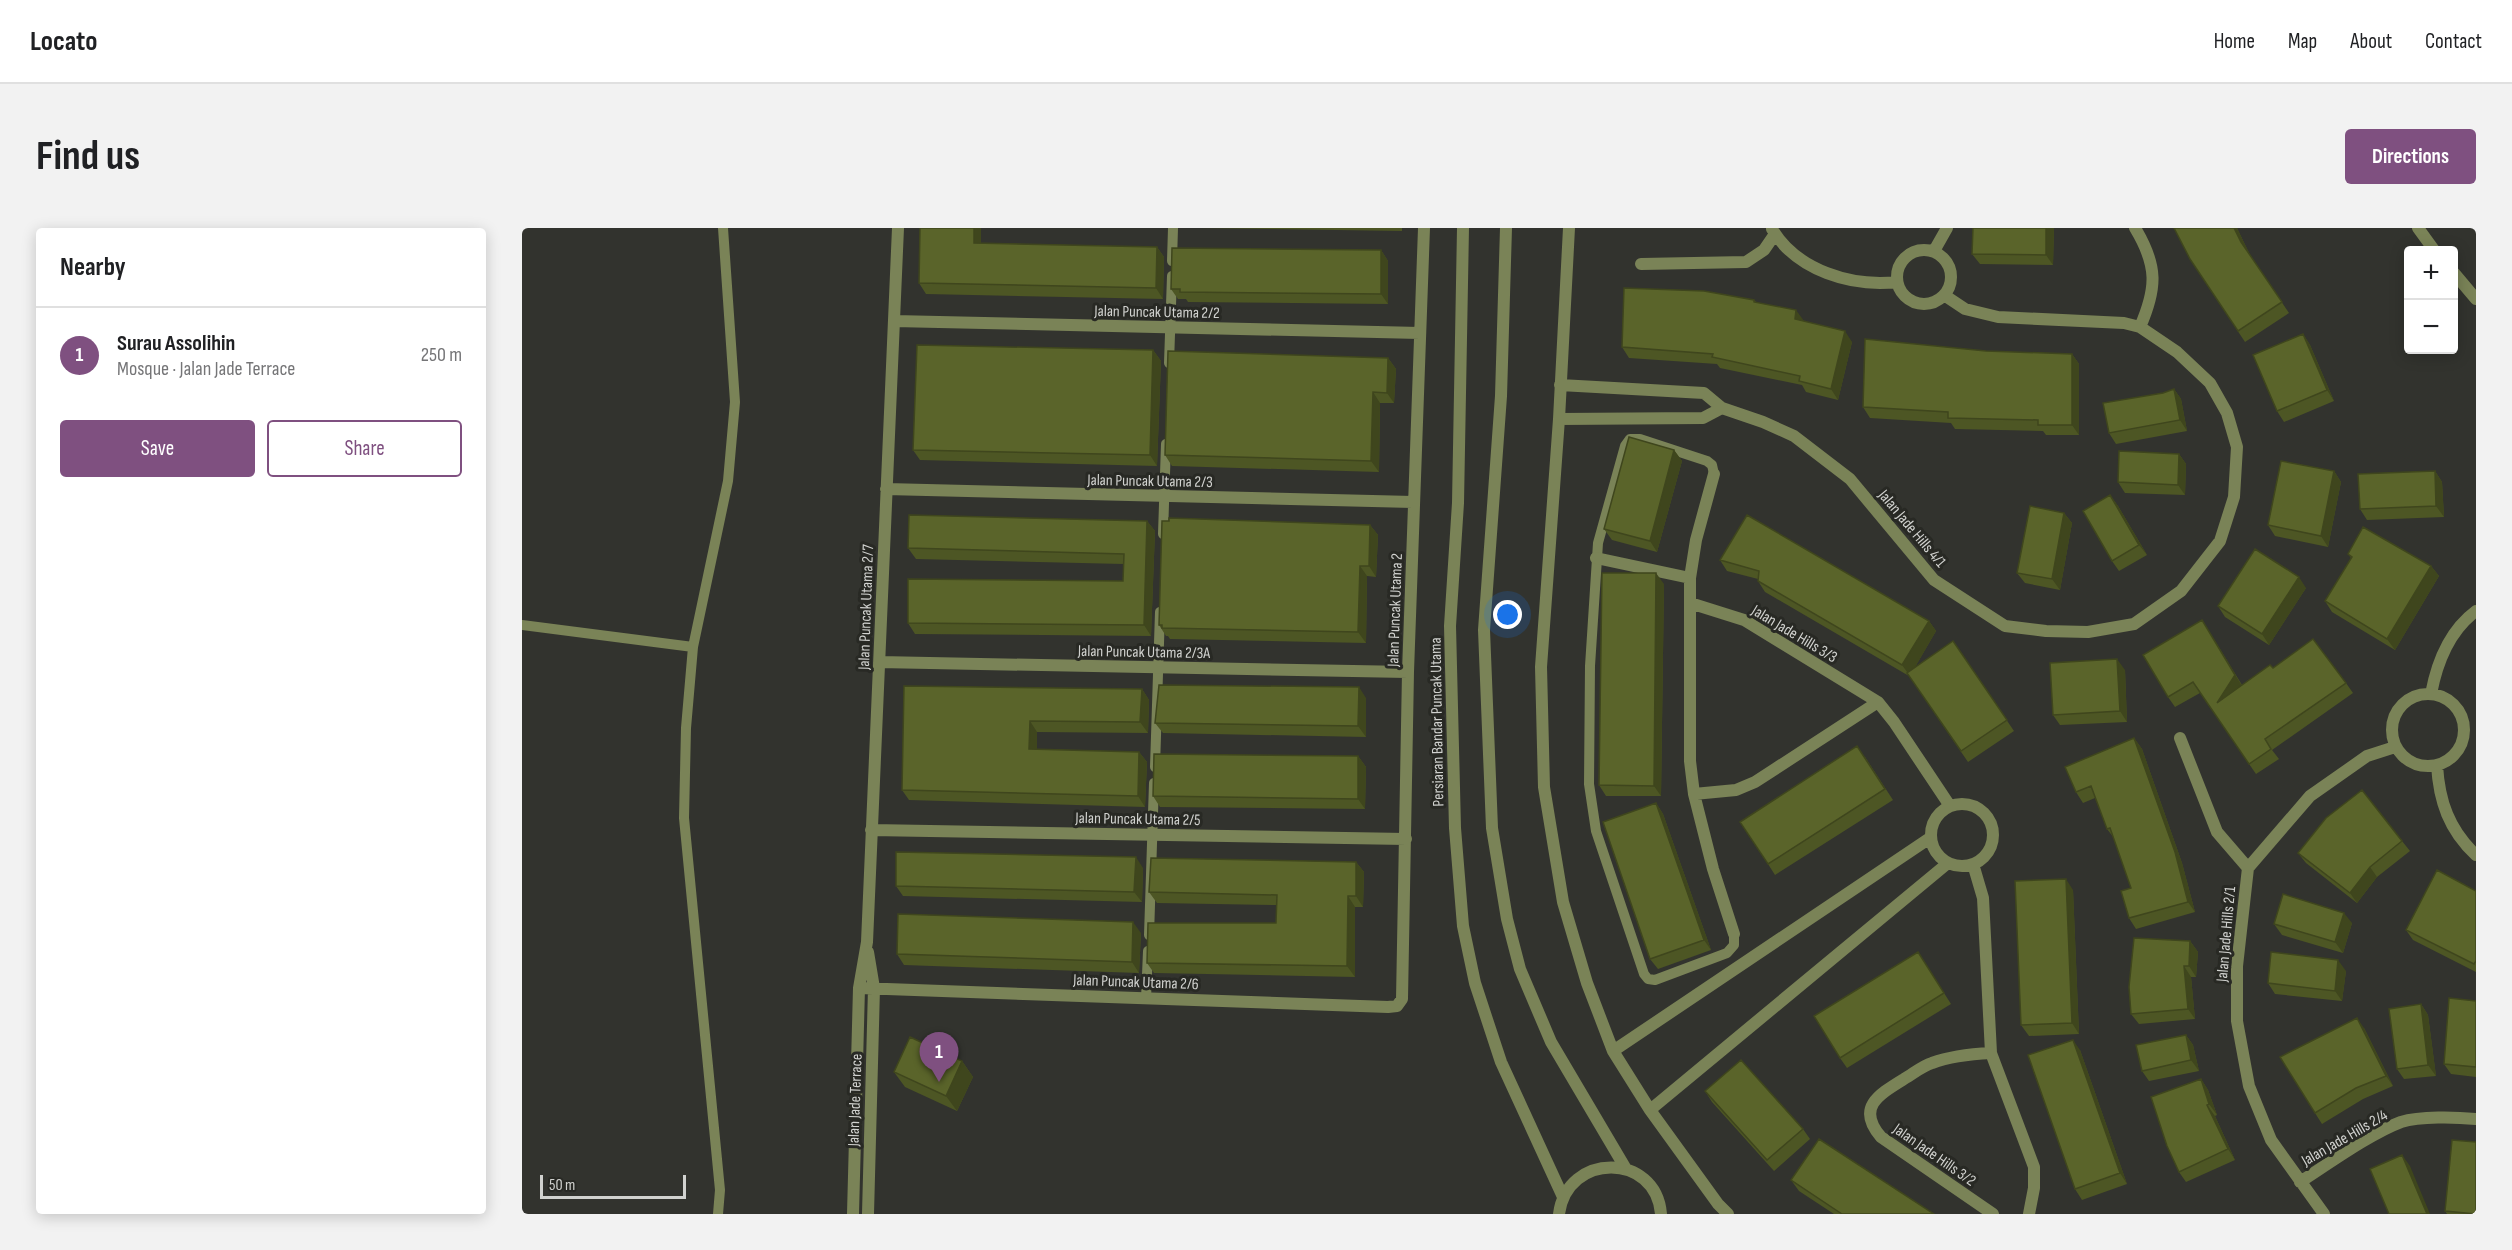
<!DOCTYPE html>
<html lang="en">
<head>
<meta charset="utf-8">
<style>
	:root { --surface:#fff; --page:#f2f2f2; --text:#202124; --muted:#757577; --line:#e0e0e0; --accent:#7f5080 }
	body { margin:0; font-family:"Sofia Sans Condensed",sans-serif; background:var(--page); color:var(--text) }
	.controls { position:absolute; right:18px; top:18px; display:grid; overflow:hidden; border-radius:6px; box-shadow:0 3px 15px #0003 }
	.controls button { width:54px; height:54px; display:grid; place-items:center; padding:0; border:0; border-bottom:2px solid var(--line); background:var(--surface); color:var(--text); font:30px sans-serif }
	.scale { position:absolute; left:18px; bottom:15px; width:146px; box-sizing:border-box; padding-left:6px; border:3px solid #d1d2cf; border-top:0; font-size:16px; line-height:21px; white-space:nowrap; color:#d1d2cf; -webkit-text-stroke:4px #282924; paint-order:stroke }
	.you { position:absolute; left:986px; top:387px; width:21px; height:21px; margin:-15px; border:4px solid #fff; border-radius:50%; background:#1a73e8; box-shadow:0 0 0 9px #1a73e833 }
	.badge { display:grid; place-items:center; width:39px; height:39px; border-radius:50%; background:var(--accent); color:#fff; font-size:20px; font-weight:700 }
	.pin { position:absolute; translate:-50% -50px; filter:drop-shadow(0 2px 3px #0008) }
	.pin::after { content:''; position:absolute; top:32px; width:21px; height:18px; background:inherit; clip-path:polygon(0 0,100% 0,50% 100%) }
	.list { margin:0; padding:0; list-style:none }
	h2 { display:flex; justify-content:space-between; align-items:center; height:78px; margin:0; padding:0 24px; font-size:26px }
	h2 small { font-size:20px; font-weight:400; color:var(--muted) }
	.list li { display:grid; grid-template-columns:39px 1fr auto; gap:18px; align-items:center; box-sizing:border-box; height:96px; padding:0 24px; border-top:2px solid var(--line) }
	.list b { display:block; font-size:22px; white-space:nowrap }
	.list p { margin:0; font-size:20px; white-space:nowrap; color:var(--muted) }
	.list em { font-size:20px; font-style:normal; color:var(--muted) }
	.actions { display:flex; gap:12px; padding:18px 24px }
	.actions a { flex:1; padding:14px 0; border:2px solid var(--accent); border-radius:6px; text-align:center; font-size:21px; color:var(--accent) }
	.actions .main { background:var(--accent); color:#fff }
	.map { position:relative; flex:none; width:1954px; height:986px; overflow:hidden; border-radius:6px }
	header { display:flex; align-items:center; gap:36px; box-sizing:border-box; height:84px; padding:0 30px; background:var(--surface); border-bottom:2px solid var(--line) }
	header strong { font-size:28px }
	nav { display:flex; gap:33px; margin-inline-start:auto; font-size:21px }
	.intro { display:flex; align-items:center; justify-content:space-between; box-sizing:border-box; height:144px; padding:0 36px }
	h1 { margin:0; font-size:42px }
	.button { padding:15px 27px; border-radius:6px; background:var(--accent); color:#fff; font-size:21px; font-weight:700 }
	main { display:flex; gap:36px; padding:0 36px }
	aside { flex:1; background:var(--surface); border-radius:6px; box-shadow:0 3px 15px #0003 }
	.map>svg:first-child { display:block }
	.lines { fill:none; stroke-linecap:round; stroke-linejoin:round }
	.service { stroke:#7a8357; stroke-width:10 }
	.minor { stroke:#7a8357; stroke-width:12 }
	.tertiary { stroke:#7a8357; stroke-width:12 }
	.wall { fill:#4d5624 }
	.shaded-wall { fill:#3f461d }
	.building { fill:#5a642a; stroke:#3f461d; stroke-width:1.5 }
	.labels { text-anchor:middle; stroke-width:6; stroke-linejoin:round; paint-order:stroke }
	.street-label { font-size:16px; fill:#d1d2cf; stroke:#282924 }
</style>
</head>
<body>
<header>
<strong>Locato</strong>
<nav><a>Home</a><a>Map</a><a>About</a><a>Contact</a></nav>
</header>
<div class="intro"><h1>Find us</h1><a class="button">Directions</a></div>
<main>
<aside>
<h2>Nearby<small></small></h2>
<ul class="list">
<li><span class="badge">1</span><div><b>Surau Assolihin</b><p>Mosque · Jalan Jade Terrace</p></div><em>250 m</em></li>
</ul>
<div class="actions"><a class="main">Save</a><a>Share</a></div>
</aside>
<div class="map">
<svg width="1954" height="986" viewBox="0 0 1954 986">
	<rect width="100%" height="100%" fill="#32332e"/>
	<g class="lines">
		<path class="service" d="M650,33l1,-33
			M647,135l3,-87
			M1192,246l-2,-9 -5,-4 -67,-22h-10l-5,7 -27,97 -8,123 -1,118 7,47 48,143 4,5 7,1 72,-27 7,-8v-11
			M641,306l3,-90
			M0,397l171,22
			M633,539l5,-155
			M627,707l5,-152
			M624,771l2,-48
			M196,986l2,-24 -36,-372 2,-90 7,-81 35,-166 7,-79 -12,-174"/>
		<path class="minor" d="M1047,0l-10,191 -18,248 3,120 19,115 24,81 26,68 37,59 68,94 10,10
			M1613,0c23,38 22,60 5,99
			M1896,0l16,22
			M1250,1c25,42 80,58 125,53
			M1375 49a27 27 0 1 1 54 0a27 27 0 1 1-54 0Z
			M1412,23l13,-23
			M1119,36l105,-2 18,-12 11,-16
			M1932,45l22,26
			M372,93l526,12
			M1038,157l144,8 18,15 41,14 31,14 56,43 84,101 71,46 41,5 42,1 46,-8 47,-33 39,-50 14,-44 3,-50 -10,-34 -17,-30 -33,-31 -37,-25 -16,-4 -126,-6 -33,-8 -21,-14
			M1037,191l144,-1 19,-10
			M1192,246l-18,66 -6,38v183l4,33 19,75 21,65
			M364,261l527,13
			M1074,330l94,20
			M1168,375l54,17 134,82 16,20 56,84
			M357,434l529,10
			M1909,466c6,-32 18,-63 45,-83
			M1870 502a36 36 0 1 1 72 0a36 36 0 1 1-72 0Z
			M1658,510l37,94 31,36
			M1915,537c2,36 12,65 39,90
			M1172,566l42,-4 19,-8 123,-80
			M1409 607a31 31 0 1 1 62 0a31 31 0 1 1-62 0Z
			M349,602l535,9
			M1451,636l10,34 8,155 43,114v21l-5,26
			M337,760l529,19 9,-1 5,-7 6,-327 16,-444
			M1091,823l317,-213
			M1469,825c-20,1 -40,3 -59,10 -10,3 -19,11 -28,16 -26,16 -48,29 -23,58l112,77
			M1128,882l298,-247
			M1778,954c28,-18 71,-49 101,-60 19,-6 55,-5 75,-3
			M331,986l6,-226 8,-46 31,-714
			M346,986l6,-226 -6,-36
			M1802,986l-53,-74 -22,-54 -12,-65v-55l11,-98 62,-72 57,-40 28,-9"/>
		<path class="tertiary" d="M941,0l-5,275 -8,123 5,202 8,98 12,57 26,79 62,135
			M984,0l-5,168 -17,234 8,198 15,91 13,50 31,73 75,127
			M1037,986c8,-62 97,-62 102,0"/>
	</g>
	<path class="wall" d="M398,0h61v15l176,4 7,10 -1,42 -237,-5 -7,-11z
		M677,0h203v3z
		M1451,0h81l-1,37 -73,-1 -8,-10z
		M1652,0h63l12,25 40,60 -44,29 -55,-83z
		M859,22l7,11v43l-200,-2 -2,-3h-8l-7,-10z
		M1232,72l2,2 48,19 48,21 -14,58 -32,-8 -4,-7 -82,-17 -3,-4 -88,-6 -7,-11z
		M1781,106l7,11 24,56 -50,21 -7,-11z
		M631,122l8,11 -4,105 -237,-6 -7,-10z
		M1464,123l86,3 7,10v71h-33l-3,-4 -88,-2 -4,-6 -81,-5 -7,-11z
		M866,130l8,11 -2,34h-14l-1,69 -207,-6 -7,-11z
		M1652,161l7,10 6,32 -71,13 -7,-11 54,-40z
		M1152,222l8,11 -25,91 -45,-12 -8,-11z
		M1657,226l7,10 -1,31 -60,-2 -7,-11z
		M1812,243l7,11 -13,65 -53,-11 -7,-11z
		M1913,243l7,11 2,35 -77,3 -7,-11z
		M1588,267l8,11 29,49 -28,16 -7,-10z
		M1542,285l8,10 -12,67 -35,-7 -8,-10z
		M1225,287l182,106 7,10 -21,36 38,-26 61,90 -46,31 -59,-86 -144,-84 -7,-11v-2l-31,-8 -7,-11z
		M625,293l8,10 -4,105 -236,-2 -7,-11 215,-42 1,-17 -208,-5 -8,-11z
		M848,297l8,10 -2,42 -9,-1 -1,67 -196,-4 -2,-3h-2l-7,-11z
		M1826,326l83,12 8,10 -44,74 -63,-38 -7,-11 26,-43z
		M1142,356l-3,212h-55l-7,-11z
		M1784,360l-37,57 -44,-28 -7,-11z
		M1687,403l33,54 31,-17 73,15 7,10 -81,57 7,9 -23,15 -56,-81 -25,14 -7,-10z
		M1603,442l2,52 -67,3 -7,-10z
		M382,458l238,3 7,11 -1,33 -111,-1v17l102,3 8,10 -2,45 -236,-7 -7,-10z
		M844,470v39l-203,-4 -8,-10z
		M1612,510l8,11 40,114 13,49 -59,17 -7,-11 2,-30 -17,-50 -7,-9 -12,-31 -12,5 -7,-11z
		M836,528l8,11 -1,42 -205,-2 -7,-11z
		M1343,529l28,43 -118,75 -7,-11z
		M1134,575l7,11 48,136 -53,19 -8,-10z
		M1880,613l8,10 -33,26 -20,26 -51,-40 -8,-10z
		M834,634l8,10 -1,35h-8v70l-201,-4 -7,-10 129,-40v-18l-119,-2 -8,-11z
		M621,640l-1,34 -239,-6 -7,-10z
		M1551,662l6,144 -50,2 -8,-11z
		M1954,663v81l-63,-32 -7,-10z
		M1830,695l-9,30 -61,-18 -8,-11z
		M619,705l-2,40 -235,-8 -7,-11z
		M1668,713l8,11 -2,25h-5l4,42 -56,5 -8,-10z
		M1403,735l26,41 -104,64 -7,-10z
		M1824,743l-4,30 -67,-7 -7,-11z
		M1954,773v76l-25,-3 -7,-10z
		M1899,776l7,11 8,61 -32,3 -7,-10z
		M1842,800l29,58 -30,13 -41,25 -7,-11z
		M1664,807l7,10 6,26 -50,10 -7,-10z
		M1558,822l47,134 -45,16 -7,-11z
		M440,833l11,16 -16,34 -52,-24 -11,-15z
		M1679,851l7,11 9,25 -2,1 20,44 -49,22 -7,-10z
		M1183,863l98,38 7,10 -36,32 -62,-69z
		M1269,952l143,34h-100l-35,-23z
		M1923,983l31,3h-29z"/>
	<path class="shaded-wall" d="M452,0h7v25l-7,-10z
		M1524,0h8l-1,37 -7,-10z
		M1712,0h3l12,25 40,60 -48,-71z
		M635,19l7,10 -1,42 -7,-11z
		M859,22l7,11v43l-7,-10z
		M1274,82l8,11 -2,9 -7,-11z
		M1323,103l7,11 -14,58 -7,-11z
		M1781,106l7,11 24,56 -7,-11z
		M631,122l8,11 -4,105 -7,-11z
		M1550,126l7,10v71l-7,-10z
		M866,130l8,11 -2,34 -7,-10z
		M1652,161l7,10 6,32 -7,-11z
		M851,164l7,11 -1,69 -8,-11z
		M1152,222l8,11 -25,91 -7,-11z
		M1657,226l7,10 -1,31 -7,-10z
		M1812,243l7,11 -13,65 -7,-11z
		M1913,243l7,11 2,35 -8,-11z
		M1588,267l8,11 29,49 -8,-10z
		M1542,285l8,10 -12,67 -8,-11z
		M625,293l8,10 -4,105 -7,-11z
		M848,297l8,10 -2,42 -7,-11z
		M838,338l7,10 -1,67 -8,-11z
		M1909,338l8,10 -44,74 -8,-11z
		M1134,345l8,11 -3,212 -7,-10z
		M1777,349l7,11 -37,57 -7,-11z
		M1680,392l7,11 33,55 -25,17z
		M1407,393l7,10 -26,45 -8,-11z
		M1595,431l8,11 2,52 -7,-11z
		M837,459l7,11v39l-8,-11z
		M620,461l7,11 -1,33 -8,-11z
		M508,493l7,11v27l-8,-10z
		M1612,510l8,11 40,114 13,49 -7,-10z
		M617,524l8,10 -2,45 -7,-11z
		M836,528l8,11 -1,42 -7,-10z
		M1134,575l7,11 48,136 -7,-10z
		M614,629l7,11 -1,34 -8,-10z
		M834,634l8,10 -1,35 -7,-11z
		M1848,639l7,10 -20,26 -7,-10z
		M1544,651l7,11 6,144 -7,-11z
		M826,668l7,11v70l-8,-11z
		M1822,685l8,10 -9,30 -8,-11z
		M611,694l8,11 -2,40 -7,-11z
		M1668,713l8,11 -2,25 -7,-11z
		M1816,732l8,11 -4,30 -7,-10z
		M1662,738l7,11 4,42 -7,-10z
		M1899,776l7,11 8,61 -8,-11z
		M1835,790l7,10 29,58 -7,-10z
		M1664,807l7,10 6,26 -8,-11z
		M1551,812l7,10 47,134 -7,-11z
		M440,833l11,16 -16,34 -11,-15z
		M1679,851l7,11 9,25 -8,-11z
		M1685,877l8,11 20,44 -7,-11z
		M1880,927l8,11 20,48h-3z"/>
	<path class="building" d="M398,0h54v15l183,4 -1,41 -237,-5z
		M1451,0h73v27l-74,-1z
		M1652,0h60l7,14 41,60 -44,29 -48,-72z
		M650,20l209,2v44l-201,-2v-3h-9z
		M1102,60l80,3 50,9v2l42,8 -1,9 50,12 -14,58 -32,-8 1,-5 -88,-19 1,-3 -91,-7z
		M1781,106l24,56 -50,21 -24,-56z
		M1343,111l121,12 86,3v71h-34v-5l-90,-2v-6l-85,-5z
		M395,117l236,5 -3,105 -237,-5z
		M646,123l220,7 -1,35 -14,-1 -2,69 -206,-6z
		M1652,161l6,31 -71,13 -6,-30 60,-10z
		M1107,209l45,13 -24,91 -46,-12z
		M1597,223l60,3 -1,31 -60,-3z
		M1759,233l53,10 -13,65 -53,-11z
		M1913,243l1,35 -76,3 -2,-35z
		M1588,267l29,50 -27,16 -29,-50z
		M1508,278l34,7 -12,66 -35,-6z
		M387,287l238,6 -3,104 -236,-2v-44l215,2 1,-27 -216,-6z
		M1225,287l182,106 -27,44 -144,-84 1,-10 -39,-11z
		M647,290l201,7 -1,41h-9l-2,66 -196,-4v-3h-3l3,-104h7z
		M1841,299l68,39 -44,73 -62,-38 27,-44 -4,-3z
		M1733,321l44,28 -37,57 -44,-28z
		M1080,345h54l-2,213 -55,-1z
		M1680,392l33,55 -18,28 53,-38 3,3 40,-29 33,44 -81,56 6,10 -22,15 -56,-82 -25,15 -25,-42z
		M1431,413l54,79 -46,31 -54,-78z
		M1595,431l3,52 -67,4 -3,-52z
		M637,457l200,2 -1,39 -203,-3z
		M382,458l238,3 -2,33 -110,-1 -1,28 110,3 -1,44 -236,-6z
		M1612,510l41,114 13,50 -59,16 -8,-27 10,-3 -21,-60 -3,1 -16,-43 -15,6 -11,-25z
		M1335,518l28,43 -117,75 -28,-42z
		M632,526l204,2v43l-205,-3z
		M1840,562l40,51 -32,26 -20,26 -52,-40 28,-35z
		M1134,575l48,137 -54,19 -47,-137z
		M374,624l240,5 -2,35 -238,-6z
		M629,630l205,4v34h-8l-1,70 -200,-3 1,-40h128l1,-28 -128,-3z
		M1915,642l39,21v70l-2,3 -68,-34z
		M1544,651l6,144 -51,2 -6,-144z
		M1761,666l61,19 -9,29 -61,-18z
		M376,686l235,8 -1,40 -235,-8z
		M1612,710l56,3 -1,25h-5l4,43 -57,5 -2,-27z
		M1396,724l26,41 -104,65 -26,-42z
		M1749,724l67,8 -3,31 -67,-8z
		M1927,770l27,3v66l-32,-3z
		M1899,776l7,61 -31,4 -8,-60z
		M1835,790l29,58 -30,12 -41,25 -35,-56z
		M1664,807l5,25 -49,11 -6,-26z
		M388,809l52,24 -16,35 -52,-24z
		M1551,812l47,133 -45,16 -47,-134z
		M1219,832l62,69 -36,31 -62,-69z
		M1679,851l8,25 -2,1 21,44 -49,23 -12,-26 -16,-49z
		M1297,911l115,75h-92l-51,-34z
		M1930,912l24,2v72l-31,-3z
		M1880,927l25,59h-38l-19,-45z"/>
	<g class="labels">
		<g class="street-label">
			<text transform="translate(635 83) rotate(1)" y="6">Jalan Puncak Utama 2/2</text>
			<text transform="translate(628 252) rotate(1)" y="6">Jalan Puncak Utama 2/3</text>
			<text transform="translate(1391 300) rotate(50)" y="6">Jalan Jade Hills 4/1</text>
			<text transform="translate(343 379) rotate(-88)" y="6">Jalan Puncak Utama 2/7</text>
			<text transform="translate(872 382) rotate(-88)" y="6">Jalan Puncak Utama 2</text>
			<text transform="translate(1273 405) rotate(31)" y="6">Jalan Jade Hills 3/3</text>
			<text transform="translate(622 423) rotate(1)" y="6">Jalan Puncak Utama 2/3A</text>
			<text transform="translate(914 494) rotate(-91)" y="6">Persiaran Bandar Puncak Utama</text>
			<text transform="translate(616 590) rotate(1)" y="6">Jalan Puncak Utama 2/5</text>
			<text transform="translate(1703 706) rotate(-85)" y="6">Jalan Jade Hills 2/1</text>
			<text transform="translate(614 753) rotate(2)" y="6">Jalan Puncak Utama 2/6</text>
			<text transform="translate(332 872) rotate(-88)" y="6">Jalan Jade Terrace</text>
			<text transform="translate(1822 909) rotate(-30)" y="6">Jalan Jade Hills 2/4</text>
			<text transform="translate(1413 926) rotate(35)" y="6">Jalan Jade Hills 3/2</text>
		</g>
	</g>
</svg>
<div class="controls">
<button>+</button>
<button>−</button>
</div>
<div class="scale">50 m</div>
<div class="you"></div>
<div class="pin badge" style="left:417px;top:854px">1</div>
</div>
</main>
</body>
</html>
